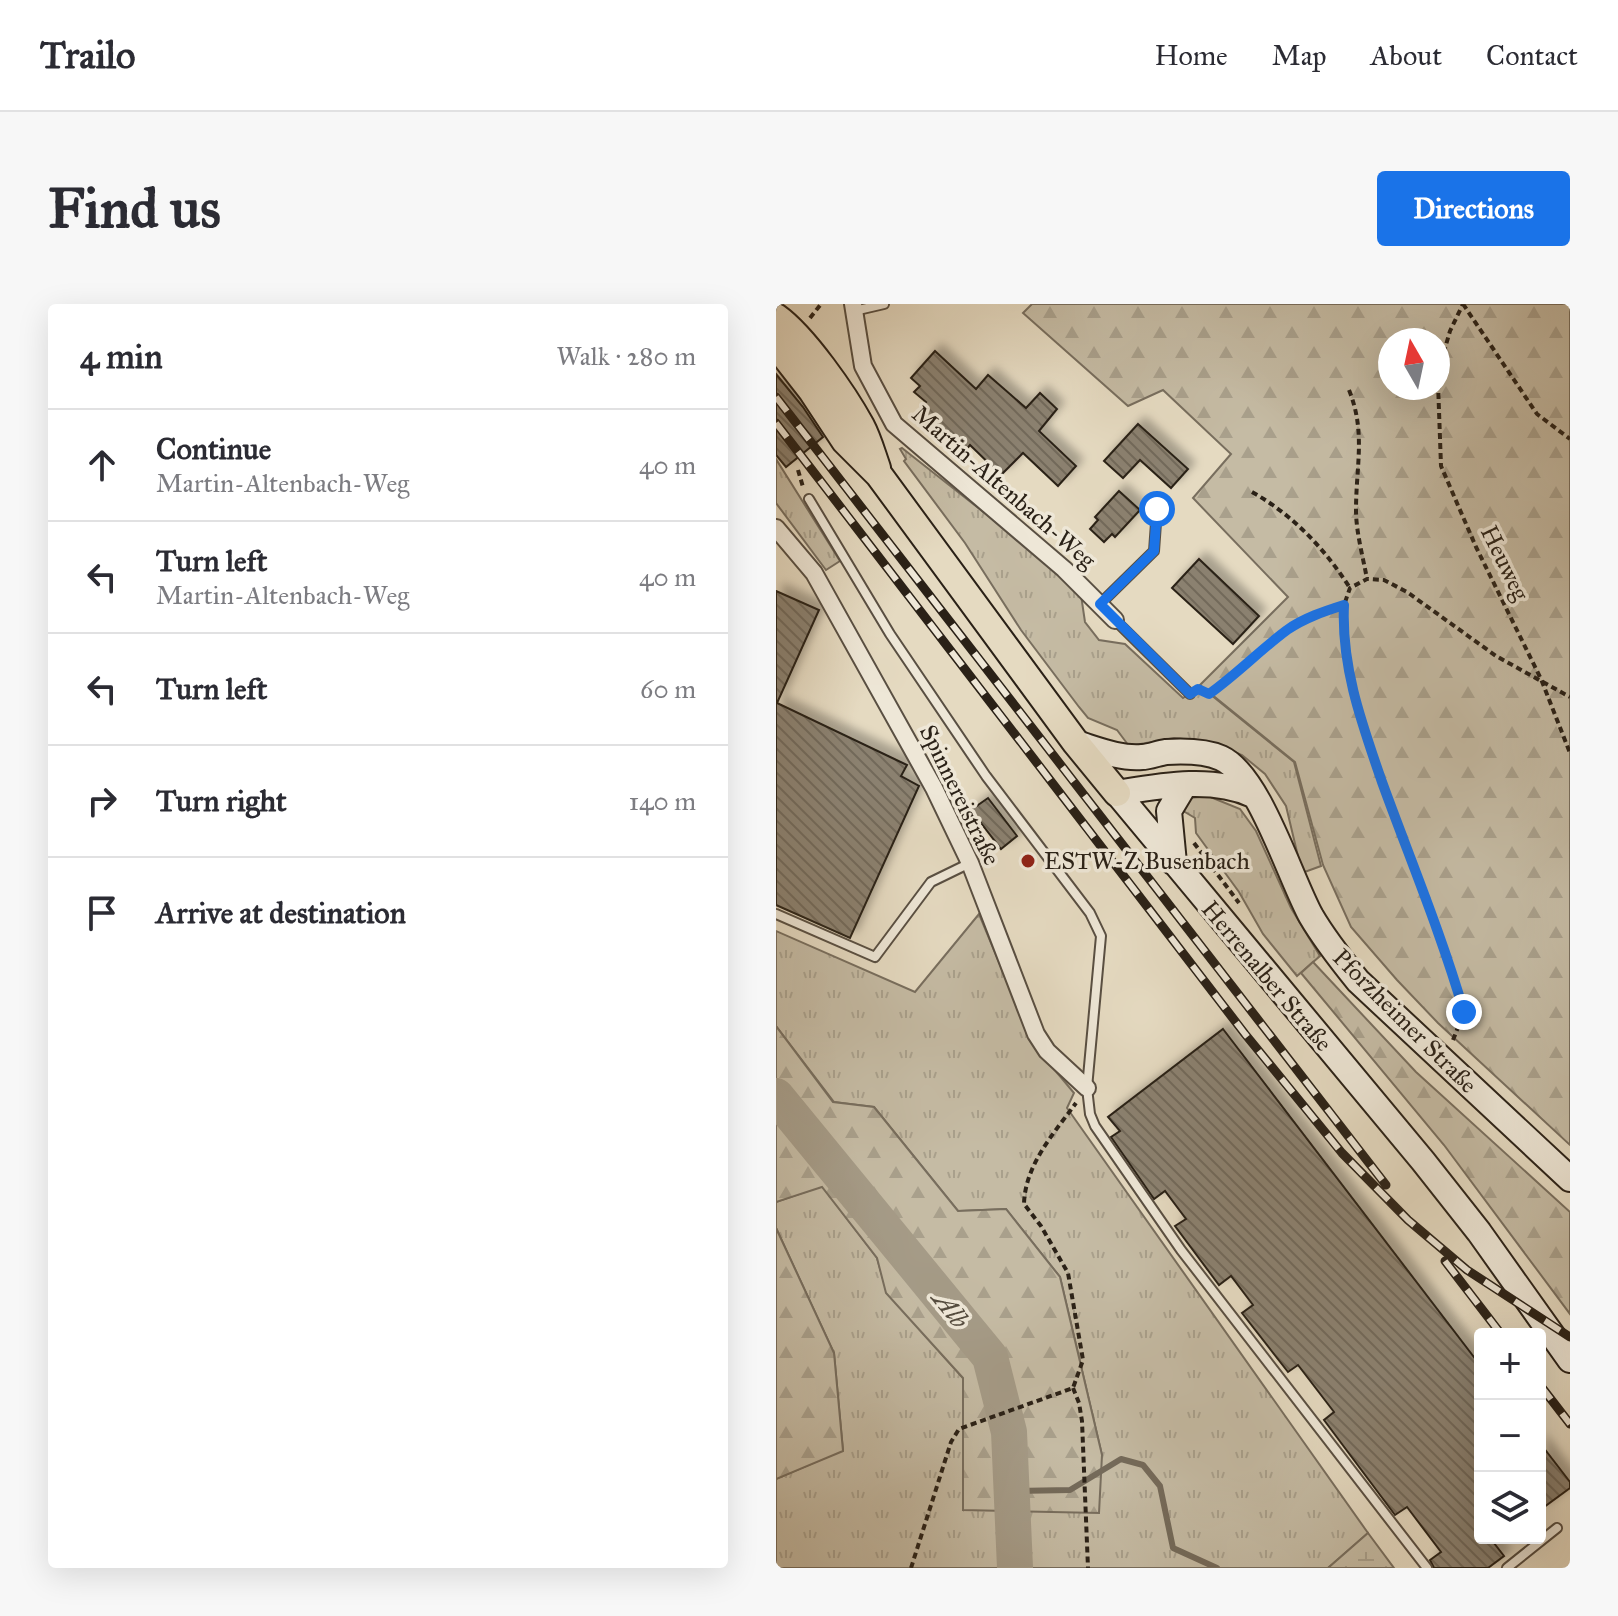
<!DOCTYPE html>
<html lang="en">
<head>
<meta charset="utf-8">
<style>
	:root { --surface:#fff; --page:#f7f7f7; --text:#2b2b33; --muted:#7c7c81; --line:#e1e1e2; --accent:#1a73e8 }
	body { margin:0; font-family:"IM FELL Great Primer",serif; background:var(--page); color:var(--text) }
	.controls { position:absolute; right:24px; bottom:24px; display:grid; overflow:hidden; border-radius:8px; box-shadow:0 8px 32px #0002 }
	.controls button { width:72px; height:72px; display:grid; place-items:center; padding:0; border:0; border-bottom:2px solid var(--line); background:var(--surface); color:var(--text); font:40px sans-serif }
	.compass { position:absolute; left:602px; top:24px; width:72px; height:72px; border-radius:50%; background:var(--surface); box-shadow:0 8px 32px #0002; rotate:351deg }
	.stop { position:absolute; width:24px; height:24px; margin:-18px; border:6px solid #1a73e8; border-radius:50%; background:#fff }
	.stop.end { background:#1a73e8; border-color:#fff; box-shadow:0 2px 8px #0008 }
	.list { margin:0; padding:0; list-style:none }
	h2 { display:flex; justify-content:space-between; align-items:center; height:104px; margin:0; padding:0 32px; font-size:34px }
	h2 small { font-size:26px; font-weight:400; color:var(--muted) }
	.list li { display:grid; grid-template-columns:52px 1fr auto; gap:24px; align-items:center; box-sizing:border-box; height:112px; padding:0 32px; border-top:2px solid var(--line) }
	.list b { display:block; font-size:30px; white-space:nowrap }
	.list p { margin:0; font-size:26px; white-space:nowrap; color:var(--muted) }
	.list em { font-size:26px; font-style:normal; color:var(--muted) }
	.icon { flex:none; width:44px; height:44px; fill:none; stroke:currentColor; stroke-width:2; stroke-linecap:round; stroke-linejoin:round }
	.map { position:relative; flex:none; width:794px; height:1264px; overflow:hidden; border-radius:8px }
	header { display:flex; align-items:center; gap:48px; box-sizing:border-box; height:112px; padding:0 40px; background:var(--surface); border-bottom:2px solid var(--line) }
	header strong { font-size:38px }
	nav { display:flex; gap:44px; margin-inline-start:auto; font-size:28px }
	.intro { display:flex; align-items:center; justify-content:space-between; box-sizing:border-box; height:192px; padding:0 48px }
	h1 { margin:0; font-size:56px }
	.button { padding:20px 36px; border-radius:8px; background:var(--accent); color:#fff; font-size:28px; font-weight:700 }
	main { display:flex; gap:48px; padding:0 48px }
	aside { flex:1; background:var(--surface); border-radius:8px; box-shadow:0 8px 32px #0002 }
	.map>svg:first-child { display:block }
	.grass { fill:url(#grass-tufts); stroke:#786e5e; stroke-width:2 }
	.forest { fill:url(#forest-firs); stroke:#786e5e; stroke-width:2; fill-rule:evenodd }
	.wetland { fill:url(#wetland-marsh); stroke:#786e5e; stroke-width:2 }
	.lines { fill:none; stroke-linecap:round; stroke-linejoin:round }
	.stream { stroke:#746a5a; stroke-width:6 }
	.river { stroke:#a59b87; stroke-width:36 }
	.building { fill:url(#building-back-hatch); stroke:#2a2117; stroke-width:2; filter:url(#shadow) }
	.lane-casing { stroke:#594f42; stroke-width:12 }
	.street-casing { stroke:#594f42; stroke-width:20 }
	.secondary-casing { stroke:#2a2117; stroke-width:28 }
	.primary-casing { stroke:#2a2117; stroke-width:30 }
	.path { stroke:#2a2117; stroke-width:4; stroke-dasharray:6 4; stroke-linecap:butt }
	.lane { stroke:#eee7d7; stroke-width:8 }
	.street { stroke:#eee7d7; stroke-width:16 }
	.secondary { stroke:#eee7d7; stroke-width:24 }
	.primary { stroke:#e5dac1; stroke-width:26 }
	.rail-casing { stroke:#2a2117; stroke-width:9 }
	.rail { stroke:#eee7d7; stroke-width:6; stroke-dasharray:18; stroke-linecap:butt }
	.route { stroke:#1a73e8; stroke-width:10 }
	.poi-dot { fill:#8f2418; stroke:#eee7d7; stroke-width:3 }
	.labels { text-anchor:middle; stroke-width:7; stroke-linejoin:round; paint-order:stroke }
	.street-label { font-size:24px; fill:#2a2117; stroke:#eee7d7 }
	.poi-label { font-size:24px; fill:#2a2117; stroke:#eee7d7; text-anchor:start }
	.water-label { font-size:26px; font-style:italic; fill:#554c3e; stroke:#eee7d7 }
</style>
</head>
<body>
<header>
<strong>Trailo</strong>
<nav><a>Home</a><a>Map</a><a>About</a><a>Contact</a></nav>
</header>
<div class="intro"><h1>Find us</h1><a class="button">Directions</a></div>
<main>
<aside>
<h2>4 min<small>Walk · 280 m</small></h2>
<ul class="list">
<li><svg class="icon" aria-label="ahead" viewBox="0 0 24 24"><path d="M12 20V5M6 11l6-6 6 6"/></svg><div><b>Continue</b><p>Martin-Altenbach-Weg</p></div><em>40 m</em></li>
<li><svg class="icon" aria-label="left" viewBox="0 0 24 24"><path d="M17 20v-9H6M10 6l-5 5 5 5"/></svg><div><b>Turn left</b><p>Martin-Altenbach-Weg</p></div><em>40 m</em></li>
<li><svg class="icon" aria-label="left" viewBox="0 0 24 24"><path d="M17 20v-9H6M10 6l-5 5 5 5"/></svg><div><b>Turn left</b></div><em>60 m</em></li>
<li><svg class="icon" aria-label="right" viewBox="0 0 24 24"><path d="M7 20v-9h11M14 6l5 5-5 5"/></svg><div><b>Turn right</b></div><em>140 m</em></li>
<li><svg class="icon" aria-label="arrive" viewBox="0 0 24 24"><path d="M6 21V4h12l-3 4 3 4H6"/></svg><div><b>Arrive at destination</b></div></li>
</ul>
</aside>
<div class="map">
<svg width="794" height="1264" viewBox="0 0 794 1264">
	<defs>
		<pattern id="grass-tufts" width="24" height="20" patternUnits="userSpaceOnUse" patternTransform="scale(2)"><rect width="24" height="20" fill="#c5bba4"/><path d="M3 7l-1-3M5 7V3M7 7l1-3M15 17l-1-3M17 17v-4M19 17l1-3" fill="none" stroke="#a9a08c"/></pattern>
		<pattern id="forest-firs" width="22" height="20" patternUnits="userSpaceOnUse" patternTransform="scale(2)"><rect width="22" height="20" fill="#c5bba4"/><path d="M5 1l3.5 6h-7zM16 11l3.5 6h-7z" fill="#a9a08c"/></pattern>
		<pattern id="wetland-marsh" width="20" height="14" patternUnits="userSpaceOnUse" patternTransform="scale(2)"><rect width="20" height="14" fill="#c5bba4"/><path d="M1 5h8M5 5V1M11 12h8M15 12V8" fill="none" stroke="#a9a08c"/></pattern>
		<pattern id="building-back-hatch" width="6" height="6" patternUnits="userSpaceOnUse" patternTransform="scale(2)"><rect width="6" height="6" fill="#8b816f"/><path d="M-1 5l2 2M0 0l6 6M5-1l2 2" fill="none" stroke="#72695a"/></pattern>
		<filter id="shadow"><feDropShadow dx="7" dy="-7" stdDeviation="4" flood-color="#0004"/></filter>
	</defs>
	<rect width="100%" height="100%" fill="#e5dac1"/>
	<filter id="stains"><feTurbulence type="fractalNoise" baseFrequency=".0025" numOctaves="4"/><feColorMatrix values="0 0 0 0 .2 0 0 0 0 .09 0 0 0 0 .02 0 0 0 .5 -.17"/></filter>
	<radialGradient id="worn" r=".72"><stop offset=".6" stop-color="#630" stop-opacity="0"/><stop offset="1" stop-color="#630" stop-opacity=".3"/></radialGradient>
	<path class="grass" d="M126,144l126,99 53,48 4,27 14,18 26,4 58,54 17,-12 94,76 27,104 -19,7 -16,-67 -21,-32 -23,-19 -32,-13 -36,-4 -45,8 -12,-16 -29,-12 -9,-11 -58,-77 -56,-87 -61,-82 2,-2 -6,-10z
		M0,155l64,102 -14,9 -50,-67z
		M432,492l32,13 16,22 35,77 29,48 -23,20 -34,-42 -24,-42 -43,-59 -1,-15 -15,-9 10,-11z
		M203,610l54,130 41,49 -7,15 301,425 -40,35h-552v-89l67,-29 -9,-97 -58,-125v-26l46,-16 55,72 10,35 76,85 1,132 138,-55 -42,-178 -54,-68 -48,2 -84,-104 -40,-5 -58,-76v-95l139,61z"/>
	<path class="forest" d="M256,0h538v841l-132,-122 -41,-43 -46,-53 -28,-62 -28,-103 -95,-77 88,-88 -95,-99 38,-44 -68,-64 -35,16 -105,-93zM662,36v48h-48v-48z
		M537,658l103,110 154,140v102l-126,-169 -143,-172z
		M0,722l57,76 41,5 84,104 48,-2 54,68 42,178 -3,58 -136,-3v-132l-77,-85 -9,-35 -55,-71 -46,15z
		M0,924l58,125 9,98 -67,28z"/>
	<path class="wetland" d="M592,1229l26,35h-66z"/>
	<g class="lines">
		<path class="stream" d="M235,1187l59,-1 51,-31 22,6 17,21 13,62 44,20"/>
		<path class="river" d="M0,792l214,261 19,75 6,136"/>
	</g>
	<path class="building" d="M159,47l41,38 12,-14 38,33 14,-15 17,16 -18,22 37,35 -18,20 -35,-33 -22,22 -31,-30 -5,6 -45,-42 6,-7 -12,-10 6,-6 -9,-8z
		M0,70l27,33 20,30 -37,30 -10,-12z
		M362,120l50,45 -17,19 -31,-28 -17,18 -19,-17z
		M343,187l21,19 -25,27 -3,-3 -8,8 -14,-13 8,-9 -3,-3z
		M423,255l60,57 -26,28 -61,-56z
		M0,287l43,19 -42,93 130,62 -6,11 18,10 -69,152 -74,-33z
		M212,494l29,38 -16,13 -30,-39z
		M447,725l257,336v173h10l14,18 -16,12h-54l-4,-8 11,-8 -34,-45 -12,8 -71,-95 10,-8 -36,-47 -10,7 -46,-59 11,-8 -22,-29 -12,9 -44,-59 11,-7 -21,-28 -11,8 -43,-62 9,-6 -12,-14z
		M764,1139l30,39v6l-30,22z"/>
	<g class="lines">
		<defs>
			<path id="lane" d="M78,7l30,-7
				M33,195l81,135 96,142 104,137 11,23 -14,152 3,26 5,12 86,124 246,318
				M324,300l54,-53 3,-42
				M339,316l75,74
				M0,610l99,43 56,-75 39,-19
				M731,1264l50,-40"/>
			<path id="street" d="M77,0l10,62 31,58 170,145 51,51
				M0,224l38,45 120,215 36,75 66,171 11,17 40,37"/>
			<path id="secondary" d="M300,439c20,6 44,16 66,14 8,0 16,-4 24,-5 17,-1 39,-1 55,6 38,17 69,120 90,158 14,24 30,44 47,65l212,198
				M341,489l306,368 56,71 91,128
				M341,489c43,-7 95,-17 136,2
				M398,559l-5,-52 15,-25"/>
			<path id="primary" d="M0,13c28,20 68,78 85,109 7,13 11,28 16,42
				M0,41l36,46 33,50 34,34 197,268 41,50"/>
		</defs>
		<use href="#lane" class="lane-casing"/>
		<use href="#street" class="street-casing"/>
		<use href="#secondary" class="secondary-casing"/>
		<use href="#primary" class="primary-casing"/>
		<path class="path" d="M687,0l74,110 33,25
			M34,14l11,-14
			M662,68l12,-41 13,-27
			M662,79l3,83 35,81 65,132 29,74
			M573,86c17,42 7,76 7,120 0,22 7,47 11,69
			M22,166l5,17
			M476,188c41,23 73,57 98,96
			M428,388l5,2c28,-20 51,-44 78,-64 17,-12 38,-19 57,-25
			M418,539l45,60
			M677,736l11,-28 -18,-62 -37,-92 -48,-137 -9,-33 -9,-60 1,-23 6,-17 17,-9 17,1 23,12 89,64 74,41
			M297,1084l6,15 3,18 6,147
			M135,1264l40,-126 8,-13 114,-41 10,-28 -15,-87 -27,-47 -17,-22c1,-39 30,-71 52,-101"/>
		<use href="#lane" class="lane"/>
		<use href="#street" class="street"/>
		<use href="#secondary" class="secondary"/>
		<use href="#primary" class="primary"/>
		<defs>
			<path id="rail" d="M0,93l610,788
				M0,119l469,611 97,119 66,67 59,50 103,67
				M669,957l56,73
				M764,1081l30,39"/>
		</defs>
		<use href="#rail" class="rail-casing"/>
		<use href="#rail" class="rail"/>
	</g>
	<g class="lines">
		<path class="route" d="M381,205l-3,42 -54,53 90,90 8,-5 11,5c28,-20 51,-44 78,-64 17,-12 38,-19 57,-25 -3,62 18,119 38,177 28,77 59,151 82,230"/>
	</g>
	<circle class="poi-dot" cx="252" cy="557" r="8"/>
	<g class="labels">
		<g class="street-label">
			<text transform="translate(228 183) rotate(41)" y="8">Martin-Altenbach-Weg</text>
			<text transform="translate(729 259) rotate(64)" y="8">Heuweg</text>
			<text transform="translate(184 491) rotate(64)" y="8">Spinnereistraße</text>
			<text transform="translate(491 672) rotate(50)" y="8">Herrenalber Straße</text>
			<text transform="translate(629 717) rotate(45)" y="8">Pforzheimer Straße</text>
		</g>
		<g class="poi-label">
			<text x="268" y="565">ESTW-Z Busenbach</text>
		</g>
		<g class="water-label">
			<text transform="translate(175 1005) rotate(51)" y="9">Alb</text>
		</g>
	</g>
	<rect width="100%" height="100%" filter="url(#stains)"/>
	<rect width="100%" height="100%" fill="url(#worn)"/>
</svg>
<div class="controls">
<button>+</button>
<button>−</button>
<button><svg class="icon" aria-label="layers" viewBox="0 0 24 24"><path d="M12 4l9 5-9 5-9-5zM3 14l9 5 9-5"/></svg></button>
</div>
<svg class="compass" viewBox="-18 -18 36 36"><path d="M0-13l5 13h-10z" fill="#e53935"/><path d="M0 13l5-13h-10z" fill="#7c7c81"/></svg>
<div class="stop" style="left:381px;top:205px"></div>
<div class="stop end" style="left:688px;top:708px"></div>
</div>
</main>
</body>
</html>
